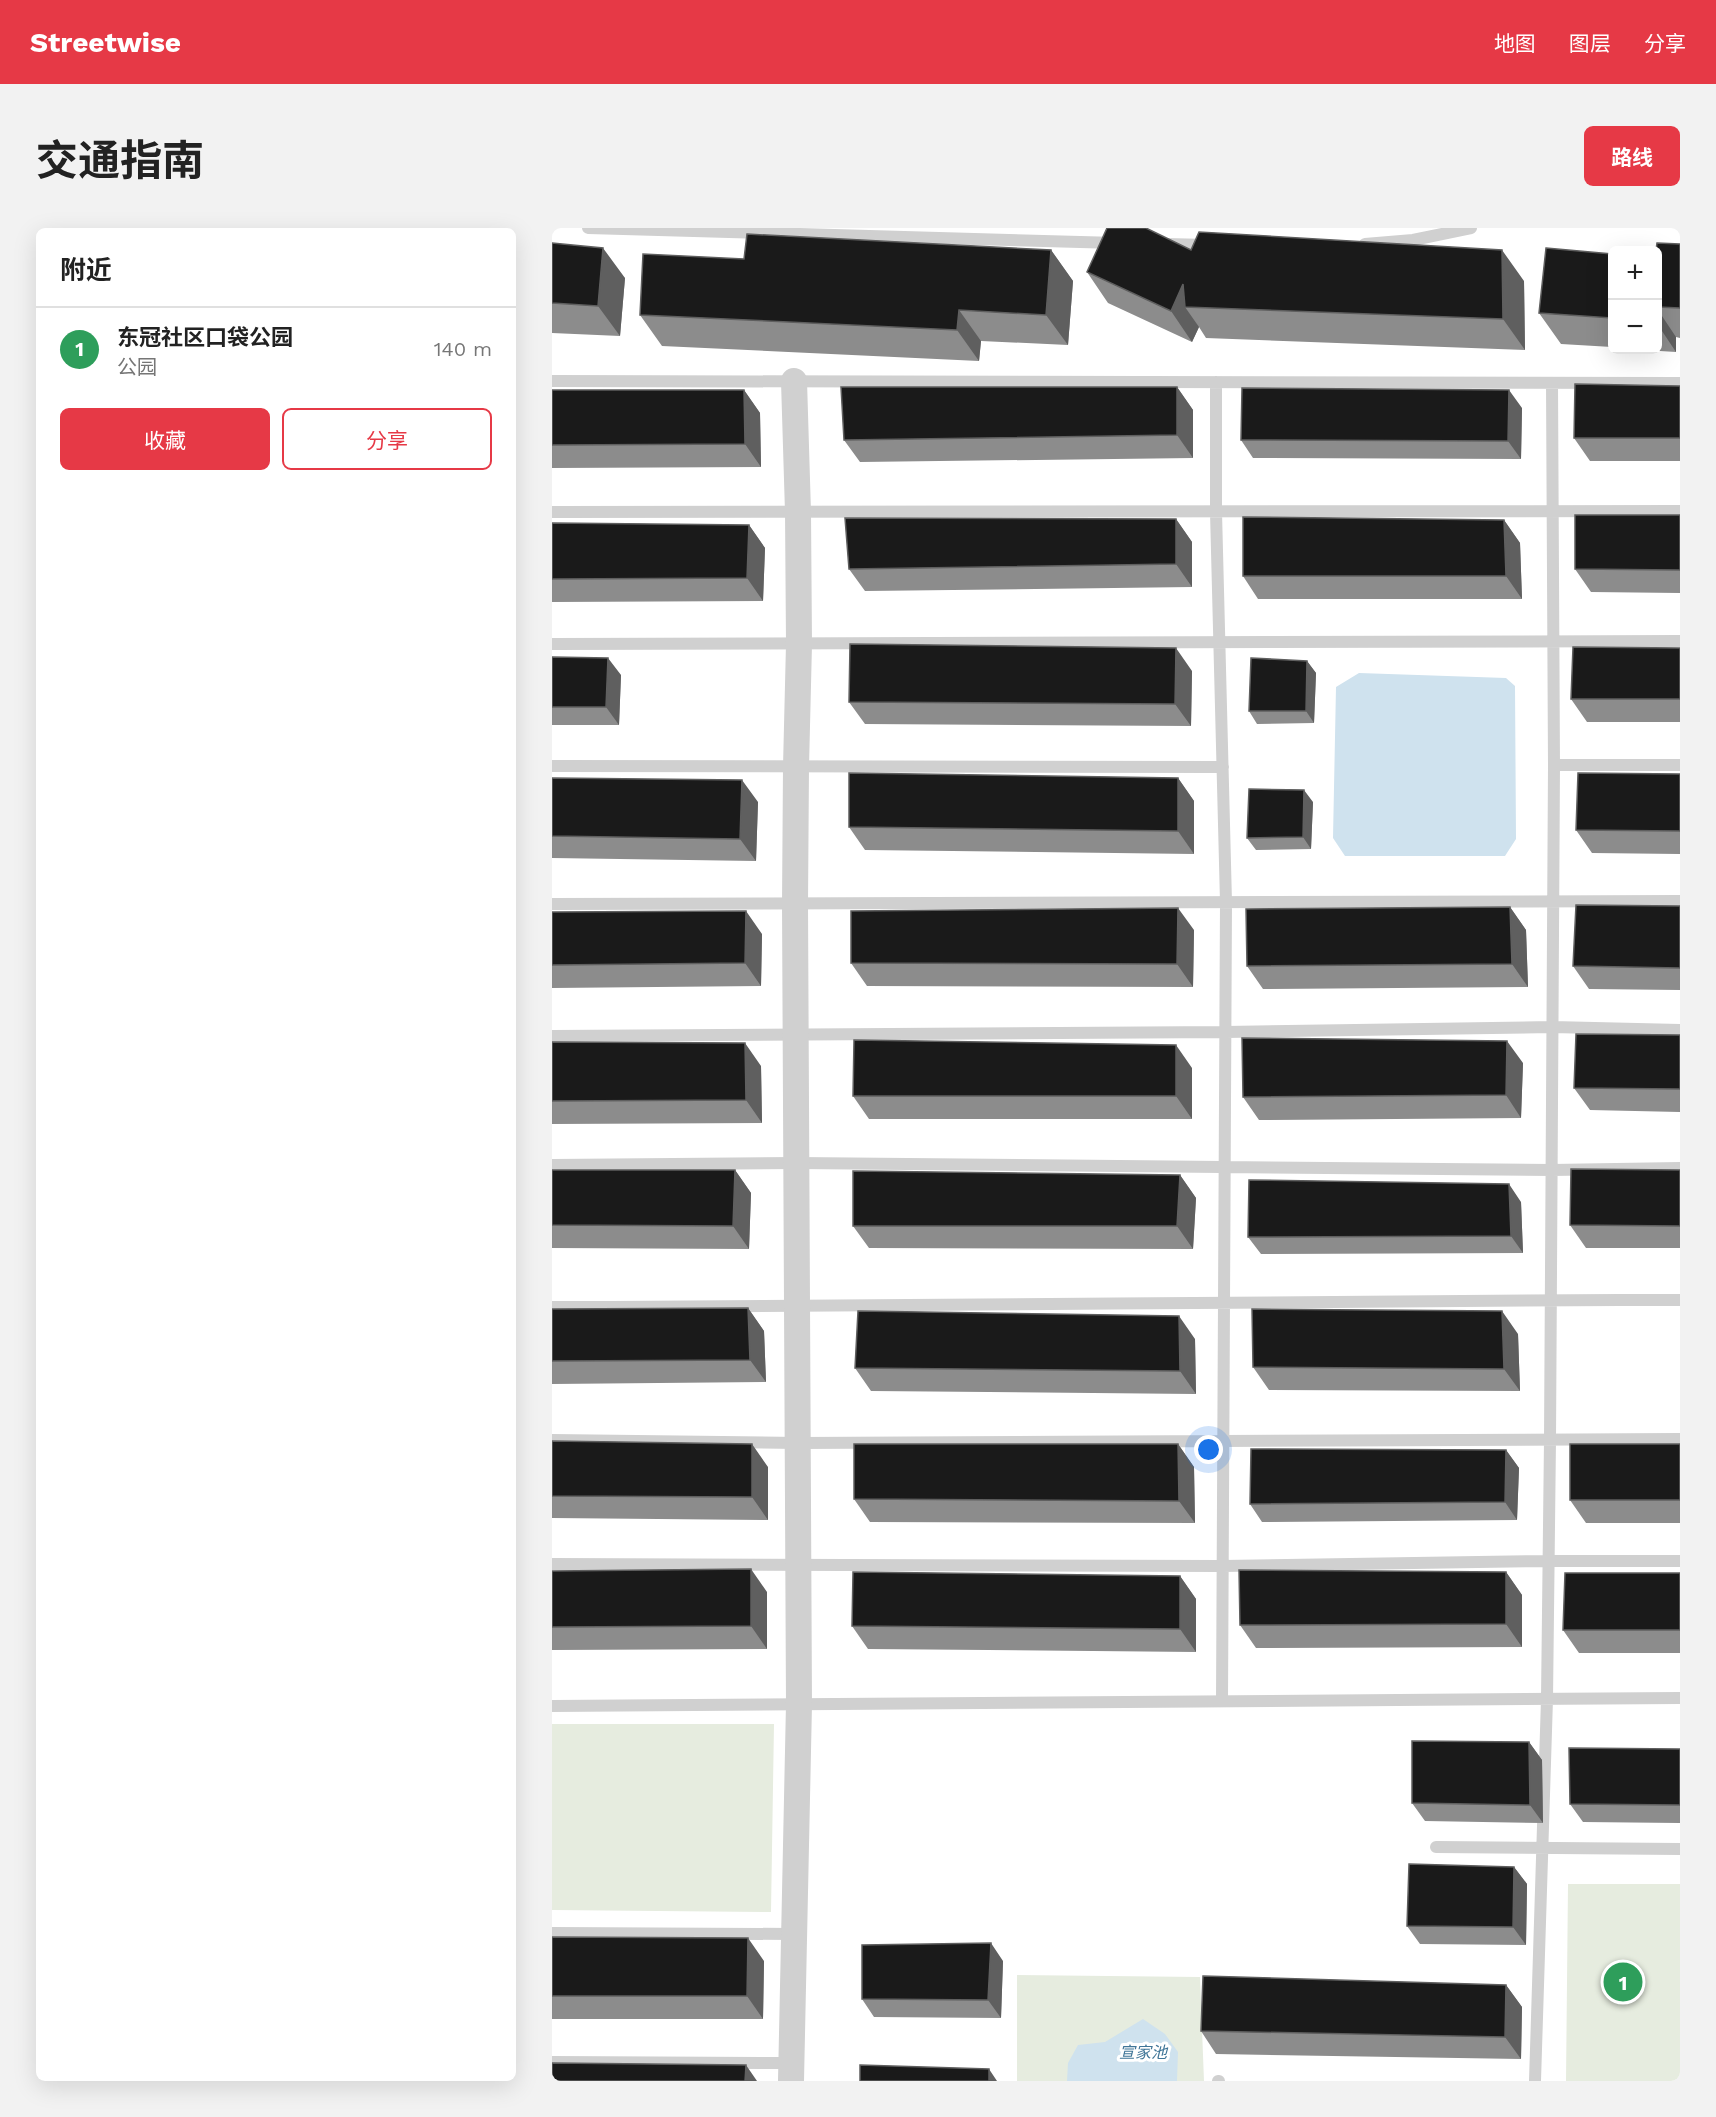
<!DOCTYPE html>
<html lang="zh">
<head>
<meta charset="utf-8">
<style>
	:root { --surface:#fff; --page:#f2f2f2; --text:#222; --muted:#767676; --line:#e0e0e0; --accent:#e63946 }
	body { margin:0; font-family:"Work Sans","Noto Sans SC",sans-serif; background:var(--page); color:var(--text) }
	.controls { position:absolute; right:18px; top:18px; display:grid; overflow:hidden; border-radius:9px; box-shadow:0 6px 24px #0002 }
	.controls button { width:54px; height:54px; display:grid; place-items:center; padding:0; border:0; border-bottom:2px solid var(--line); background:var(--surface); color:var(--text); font:30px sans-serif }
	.you { position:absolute; left:657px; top:1222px; width:21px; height:21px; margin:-15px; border:4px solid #fff; border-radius:50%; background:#1a73e8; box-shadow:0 0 0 9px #1a73e833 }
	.badge { display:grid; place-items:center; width:39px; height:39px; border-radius:50%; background:var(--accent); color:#fff; font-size:20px; font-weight:700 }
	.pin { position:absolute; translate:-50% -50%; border:3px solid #fff; box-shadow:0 2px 6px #0006 }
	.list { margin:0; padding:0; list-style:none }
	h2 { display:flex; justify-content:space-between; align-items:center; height:78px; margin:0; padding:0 24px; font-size:26px }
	h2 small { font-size:20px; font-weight:400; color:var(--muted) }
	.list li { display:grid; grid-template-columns:39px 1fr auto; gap:18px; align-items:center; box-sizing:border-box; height:84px; padding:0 24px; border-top:2px solid var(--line) }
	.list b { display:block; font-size:22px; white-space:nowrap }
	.list p { margin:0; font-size:20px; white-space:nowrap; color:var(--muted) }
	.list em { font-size:20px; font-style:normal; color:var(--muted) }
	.actions { display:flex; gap:12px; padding:18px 24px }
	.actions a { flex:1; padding:14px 0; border:2px solid var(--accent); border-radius:9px; text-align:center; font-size:21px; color:var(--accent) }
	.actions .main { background:var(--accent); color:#fff }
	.map { position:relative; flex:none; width:1128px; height:1853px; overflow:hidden; border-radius:9px }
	header { display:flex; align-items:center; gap:36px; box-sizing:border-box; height:84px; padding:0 30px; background:var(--accent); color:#fff }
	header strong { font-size:28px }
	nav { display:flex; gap:33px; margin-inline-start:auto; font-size:21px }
	.intro { display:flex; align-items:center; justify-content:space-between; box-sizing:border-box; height:144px; padding:0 36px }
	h1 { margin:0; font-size:42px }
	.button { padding:15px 27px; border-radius:9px; background:var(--accent); color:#fff; font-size:21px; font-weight:700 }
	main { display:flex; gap:36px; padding:0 36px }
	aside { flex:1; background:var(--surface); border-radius:9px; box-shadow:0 6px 24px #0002 }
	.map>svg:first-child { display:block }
	.green { fill:#e6ecdf }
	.water { fill:#cfe2ee }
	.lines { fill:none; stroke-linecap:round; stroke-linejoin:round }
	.lane { stroke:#d0d0d0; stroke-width:12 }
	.street { stroke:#d0d0d0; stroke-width:26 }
	.wall { fill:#8c8c8c }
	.shaded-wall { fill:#5f5f5f }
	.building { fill:#1a1a1a; stroke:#5f5f5f; stroke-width:1.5 }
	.labels { text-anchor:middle; stroke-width:6; stroke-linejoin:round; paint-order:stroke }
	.water-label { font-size:16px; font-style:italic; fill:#3f7597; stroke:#fff }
</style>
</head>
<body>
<header>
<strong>Streetwise</strong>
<nav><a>地图</a><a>图层</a><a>分享</a></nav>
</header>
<div class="intro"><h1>交通指南</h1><a class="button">路线</a></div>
<main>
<aside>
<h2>附近<small></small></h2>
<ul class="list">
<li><span class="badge" style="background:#2e9e5b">1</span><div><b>东冠社区口袋公园</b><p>公园</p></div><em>140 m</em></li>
</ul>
<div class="actions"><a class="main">收藏</a><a>分享</a></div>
</aside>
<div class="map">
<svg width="1128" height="1853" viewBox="0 0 1128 1853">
	<rect width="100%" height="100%" fill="#fff"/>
	<path class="green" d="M0,1496h222l-3,188 -219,-2z
		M1016,1656h112v197h-114z
		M465,1747l183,2 4,104h-187z"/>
	<path class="water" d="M807,445l147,5 9,8 1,153 -11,17h-160l-12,-18 3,-151z
		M591,1791l22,15 13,18 -1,29h-110l1,-18 10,-18 27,-3z"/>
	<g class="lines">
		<path class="lane" d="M36,0l529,15
			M612,16l46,1
			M813,16l48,-4 58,-12
			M0,153l1128,2
			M664,154v130l10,390 -4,799
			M0,284l1128,-1
			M0,416l1128,-3
			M1002,537h126
			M0,538l671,1
			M0,676l1128,-3
			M0,808l674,-4 326,-5 128,3
			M0,937l245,-2 755,7 128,-2
			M0,1079c376,1 752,-8 1128,-7
			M0,1212l246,3 882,-4
			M0,1336l671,2 325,-5h132
			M0,1478l1128,-8
			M884,1619l244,2
			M0,1705l242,1
			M0,1834l239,1
			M666,1853h1
			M983,1853l12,-382 3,-259 4,-675 -2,-382"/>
		<path class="street" d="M239,1853l8,-377 -4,-800 1,-137 3,-123 -1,-132 -4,-131"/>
	</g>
	<path class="wall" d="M0,15l73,35 -5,58 -68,-3z
		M1128,16v94l-4,-1v15l-32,-2h14v-100z
		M499,22l22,31 -5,64 -87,-4 -2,20 -317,-15 -22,-31 104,-56z
		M639,22l333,31 1,69 -319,-12 -7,-11 -7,15 -84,-39 -21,-31z
		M1060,26v93l-51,-3 -22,-31z
		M1128,158v75h-90l-16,-23z
		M625,159l16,23v48l-333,4 -16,-22z
		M0,162h192l16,23 1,54 -209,1z
		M970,180l-1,51 -268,-1 -12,-18z
		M1128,287v78l-89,-1 -16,-23z
		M624,291l16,23v45l-327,4 -16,-22z
		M952,292l16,23 2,56h-264l-15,-23z
		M0,295l197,2 16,23 -2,53 -211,1z
		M1128,420v74h-93l-16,-23z
		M0,429l69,18 -2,50h-67z
		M755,433l9,12 -2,50 -57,1 -8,-13z
		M640,443l-1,55 -326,-2 -16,-22z
		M1128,546v80l-88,-1 -16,-23z
		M0,550l206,24 -2,59 -204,-3z
		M626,550l16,23v53l-329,-4 -16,-23z
		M761,574l-2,47 -55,1 -9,-12z
		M1128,678v84l-91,-1 -16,-23z
		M958,679l16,23 2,57 -265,2 -16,-23z
		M0,684l210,22 -1,52 -209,2z
		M642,702l-1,57 -326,-1 -16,-23z
		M1128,807v77l-90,-2 -16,-22z
		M0,814l209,24 1,57 -210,1z
		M971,835l-2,55 -262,2 -16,-23z
		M640,840v51h-323l-16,-23z
		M0,942h183l16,23 -2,56 -197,-1z
		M1128,942v78h-94l-16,-23z
		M628,947l16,23 -3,51 -324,-1 -16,-22z
		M969,974l2,51 -262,1 -13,-17z
		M196,1080l16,23 2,51 -214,2v-75z
		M966,1106l2,57 -251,-1 -16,-23z
		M643,1111l1,55 -325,-3 -16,-23z
		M0,1213l216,26v53l-216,-2z
		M626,1216l16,23 1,56 -325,-1 -16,-23z
		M1128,1216v79h-94l-16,-23z
		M954,1222l13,18 -2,52 -255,2 -12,-18z
		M0,1343l215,21v57l-215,1z
		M954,1344l16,23v52l-266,1 -16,-23z
		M1128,1345v80h-101l-16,-23z
		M628,1348l16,23v53l-328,-3 -16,-23z
		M977,1514l13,18 1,63 -118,-2 -13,-18z
		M1128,1521v74l-97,-1 -13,-18z
		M962,1639l13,17 -1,61 -106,-1 -13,-18z
		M0,1709l212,24 -1,58h-211z
		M451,1733l-2,57 -127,-1 -12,-18z
		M954,1757l16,22 -1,52 -305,-5 -15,-23z"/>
	<path class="shaded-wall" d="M51,20l22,30 -5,58 -22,-30z
		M499,22l22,31 -5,64 -22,-30z
		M950,22l22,31 1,69 -22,-31z
		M631,56l2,23 14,20 -7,15 -21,-31z
		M407,82l22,31 -2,20 -22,-31z
		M1106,82l18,27v15l-18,-27z
		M625,159l16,23v48l-16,-23z
		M192,162l16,23 1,54 -16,-23z
		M957,162l13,18 -1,51 -13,-18z
		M624,291l16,23v45l-16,-23z
		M952,292l16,23 2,56 -16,-23z
		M197,297l16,23 -2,53 -16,-23z
		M624,420l16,23 -1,55 -16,-22z
		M56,430l13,17 -2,50 -13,-18z
		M755,433l9,12 -2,50 -8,-12z
		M626,550l16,23v53l-16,-23z
		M190,552l16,22 -2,59 -16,-22z
		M752,562l9,12 -2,47 -8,-12z
		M958,679l16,23 2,57 -16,-23z
		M626,680l16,22 -1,57 -16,-23z
		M194,683l16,23 -1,52 -16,-23z
		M955,813l16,22 -2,55 -15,-23z
		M193,815l16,23 1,57 -16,-23z
		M624,817l16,23v51l-16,-23z
		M183,942l16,23 -2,56 -16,-23z
		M628,947l16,23 -3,51 -16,-23z
		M957,956l12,18 2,51 -12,-17z
		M196,1080l16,23 2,51 -16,-22z
		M950,1083l16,23 2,57 -16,-22z
		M627,1088l16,23 1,55 -16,-23z
		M200,1216l16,23v53l-16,-23z
		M626,1216l16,23 1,56 -16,-22z
		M954,1222l13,18 -2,52 -12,-18z
		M199,1341l16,23v57l-16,-23z
		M954,1344l16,23v52l-16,-23z
		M628,1348l16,23v53l-16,-23z
		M977,1514l13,18 1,63 -13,-18z
		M962,1639l13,17 -1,61 -13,-18z
		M196,1710l16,23 -1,58 -16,-23z
		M439,1715l12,18 -2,57 -13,-18z
		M954,1757l16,22 -1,52 -16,-22z
		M194,1837l11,16h-12z
		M437,1841l8,12h-8z"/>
	<path class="building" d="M555,0h39l45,22 8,-18 303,18 1,69 -318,-12 -2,-23 -12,27 -84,-39z
		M195,6l304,16 -5,65 -87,-5 -2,20 -317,-15 3,-61 101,5z
		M0,15l51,5 -5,58 -46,-3z
		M1105,15l23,1v64l-22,-1v-57h-2z
		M994,20l66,6v64l-73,-5z
		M1023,156l105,2v52h-106z
		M289,159h336v48l-333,5z
		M690,160l267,2 -1,51 -267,-1z
		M0,162h192l1,54 -193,1z
		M1023,287h105v55l-105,-1z
		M691,289l261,3 2,56h-263z
		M293,290l331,1v45l-327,5z
		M0,295l197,2 -2,53 -195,1z
		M298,416l326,4 -1,56 -326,-2z
		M1021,419l107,1v51h-109z
		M0,429l56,1 -2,49h-54z
		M699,430l56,3 -1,50h-57z
		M297,545l329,5v53l-329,-4z
		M1026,545l102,1v57l-104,-1z
		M0,550l190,2 -2,59 -188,-3z
		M697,561l55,1 -1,47 -56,1z
		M1024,677l104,1v62l-107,-2z
		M958,679l2,57 -265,2 -1,-57z
		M626,680l-1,56 -326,-1v-52z
		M194,683l-1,52 -193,2v-53z
		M1024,806l104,1v54l-106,-1z
		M690,810l265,3 -1,54 -263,2z
		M302,812l322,5v51h-323z
		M0,814l193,1 1,57 -194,1z
		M1019,941l109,1v56l-110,-1z
		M0,942h183l-2,56 -181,-1z
		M301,943l327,4 -3,51h-324z
		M697,952l260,4 2,52 -263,1z
		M196,1080l2,52 -198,1v-52z
		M700,1081l250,2 2,58 -251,-2z
		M306,1083l321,5 1,55 -325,-3z
		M0,1213l200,3v53l-200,-1z
		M302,1216h324l1,57 -325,-2z
		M1018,1216h110v56h-110z
		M699,1221l255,1 -1,52 -255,2z
		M199,1341v57l-199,1v-56z
		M687,1342l267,2v52l-266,1z
		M301,1344l327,4v53l-328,-3z
		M1013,1345h115v57h-117z
		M860,1513l117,1 1,63 -118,-2z
		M1017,1520l111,1v56l-110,-1z
		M857,1636l105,3 -1,60 -106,-1z
		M0,1709l196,1 -1,58h-195z
		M439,1715l-3,57 -126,-1v-54z
		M651,1748l303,9 -1,52 -304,-6z
		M0,1835l194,2 -1,16h-193z
		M308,1837l129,4v12h-129z"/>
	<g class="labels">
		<g class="water-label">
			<text x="591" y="1830">宣家池</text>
		</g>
	</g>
</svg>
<div class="controls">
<button>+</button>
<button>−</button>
</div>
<div class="you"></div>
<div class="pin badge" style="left:1071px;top:1754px;background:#2e9e5b">1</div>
</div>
</main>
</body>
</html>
